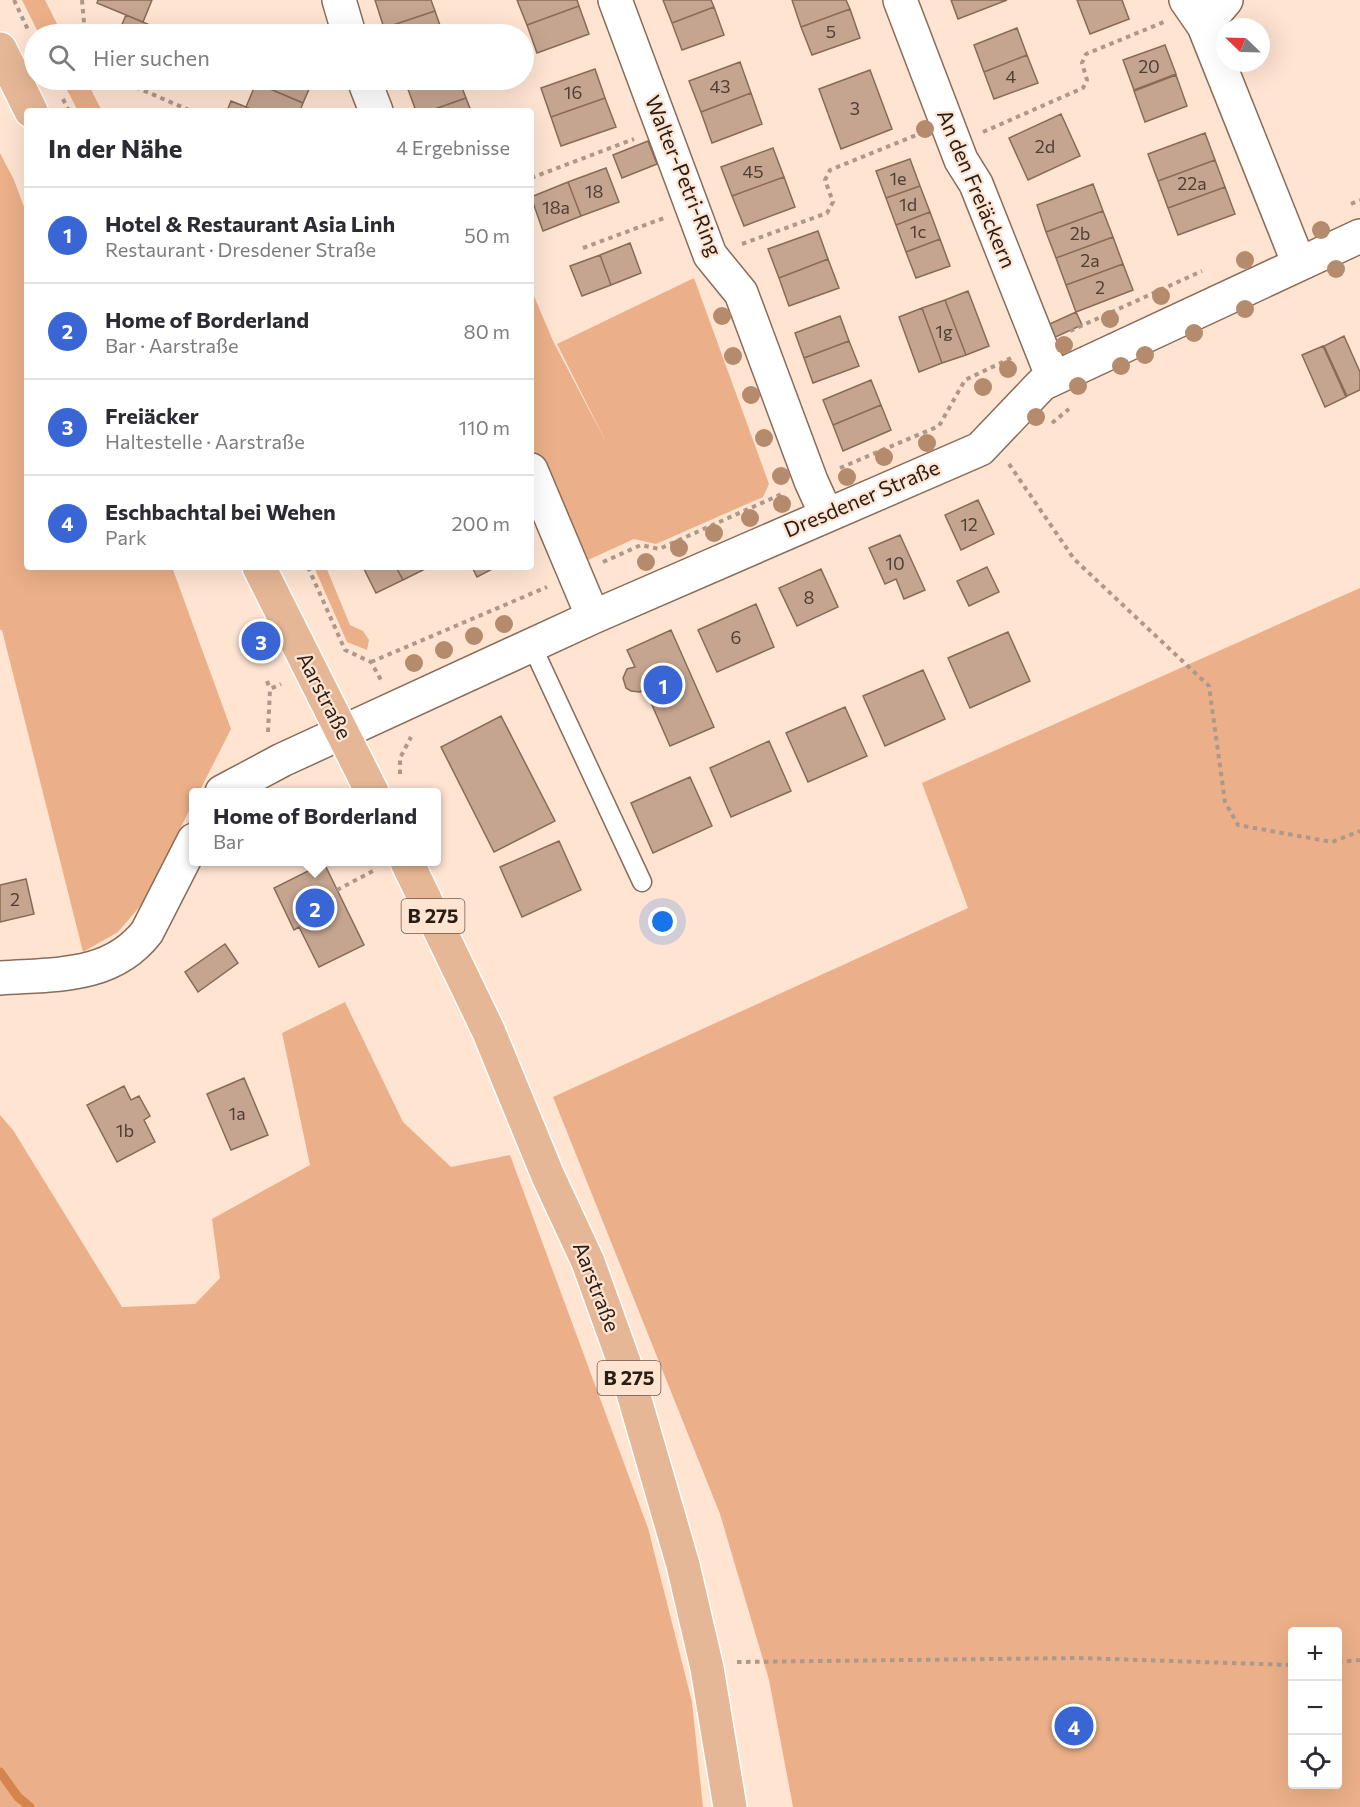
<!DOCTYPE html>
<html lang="de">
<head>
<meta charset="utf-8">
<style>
	:root { --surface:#fff; --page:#f2f2f3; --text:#2b2b33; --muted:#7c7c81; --line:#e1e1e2; --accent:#3965d5 }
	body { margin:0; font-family:Commissioner,sans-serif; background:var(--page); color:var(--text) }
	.controls { position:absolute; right:18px; bottom:18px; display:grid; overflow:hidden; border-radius:6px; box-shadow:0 6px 24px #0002 }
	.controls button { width:54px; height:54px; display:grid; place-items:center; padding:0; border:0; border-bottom:2px solid var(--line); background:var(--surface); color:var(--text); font:30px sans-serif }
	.compass { position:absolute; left:1216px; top:18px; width:54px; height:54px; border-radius:50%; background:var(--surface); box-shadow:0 6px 24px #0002; rotate:293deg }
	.you { position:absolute; left:663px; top:922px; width:21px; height:21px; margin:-15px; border:4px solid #fff; border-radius:50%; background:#1a73e8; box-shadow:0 0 0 9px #1a73e833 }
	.badge { display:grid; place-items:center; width:39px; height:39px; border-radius:50%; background:var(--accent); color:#fff; font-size:20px; font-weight:700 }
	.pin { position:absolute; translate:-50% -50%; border:3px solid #fff; box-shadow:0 2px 6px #0006 }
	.popup { position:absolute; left:189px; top:788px; width:252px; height:78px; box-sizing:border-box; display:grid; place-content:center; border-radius:6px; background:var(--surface); filter:drop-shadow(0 2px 4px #0005); font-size:20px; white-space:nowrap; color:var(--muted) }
	.popup b { font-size:22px; color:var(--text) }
	.popup::after { content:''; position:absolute; left:50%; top:100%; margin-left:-12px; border:12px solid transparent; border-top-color:var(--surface) }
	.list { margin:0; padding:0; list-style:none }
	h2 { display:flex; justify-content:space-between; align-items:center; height:78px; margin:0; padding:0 24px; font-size:26px }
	h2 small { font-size:20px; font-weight:400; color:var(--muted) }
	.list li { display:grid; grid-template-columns:39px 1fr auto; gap:18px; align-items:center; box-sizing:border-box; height:96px; padding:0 24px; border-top:2px solid var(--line) }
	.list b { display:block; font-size:22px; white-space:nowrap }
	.list p { margin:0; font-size:20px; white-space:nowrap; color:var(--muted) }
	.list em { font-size:20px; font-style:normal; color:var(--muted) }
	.icon { flex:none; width:33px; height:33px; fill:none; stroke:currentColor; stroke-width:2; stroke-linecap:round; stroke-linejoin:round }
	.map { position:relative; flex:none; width:1360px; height:1807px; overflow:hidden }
	.search { position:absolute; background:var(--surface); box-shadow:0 6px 24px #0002; left:24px; top:24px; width:510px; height:66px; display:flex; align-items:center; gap:15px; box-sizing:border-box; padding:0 21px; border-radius:33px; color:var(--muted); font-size:22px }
	.panel { position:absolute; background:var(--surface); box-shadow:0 6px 24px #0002; left:24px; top:108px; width:510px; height:462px; border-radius:6px }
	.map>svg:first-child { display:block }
	.green { fill:#ebb089; fill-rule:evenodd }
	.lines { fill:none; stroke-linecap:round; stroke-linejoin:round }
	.stream { stroke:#d5854c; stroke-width:9 }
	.building { fill:#c5a590; stroke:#886b57; stroke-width:1.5 }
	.lane-casing { stroke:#896c59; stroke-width:21 }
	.street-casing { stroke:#896c59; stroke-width:36 }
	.primary-casing { stroke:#fff; stroke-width:36 }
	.path { stroke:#ad9889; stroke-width:4; stroke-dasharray:4.5 4.5; stroke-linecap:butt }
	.lane { stroke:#fff; stroke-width:18 }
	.street { stroke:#fff; stroke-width:33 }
	.primary { stroke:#e5b796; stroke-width:33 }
	.tree { fill:#b48b6c }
	.labels { text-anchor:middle; stroke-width:4.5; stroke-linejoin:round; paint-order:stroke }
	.number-label { font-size:18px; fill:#503f34 }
	.shield { fill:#ffe4d2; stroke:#69594e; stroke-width:1.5 }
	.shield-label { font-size:20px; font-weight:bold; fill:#291d15 }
	.street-label { font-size:21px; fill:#291d15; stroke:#ffe4d2 }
</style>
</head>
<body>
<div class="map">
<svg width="1360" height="1807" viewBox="0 0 1360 1807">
	<rect width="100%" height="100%" fill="#ffe4d2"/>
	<path class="green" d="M22,0h23l17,34h-23z
		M62,80h24l16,31h-24z
		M0,153l14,27 13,35v352h145l59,162 -32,63h-5l-1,11 -51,101 -24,28 -35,20 -81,-322h-2z
		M694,278l75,206 -6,13 -107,47 -22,-5 -57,26 -46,-123v-153l22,52 54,103 -50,-100z
		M314,567h12l24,58 13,6 6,9 -2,10 -20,-8z
		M1360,588v1219h-567l-24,-127 -49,-166 -167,-417 415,-189 -46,-125zM1292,1632h46v152h-46z
		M345,1002l58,120 48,45 59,-12 138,373 44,174 11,105h-703v-692l13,15 109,177 73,-3 25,-26 -8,-59 98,-54 -28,-132z"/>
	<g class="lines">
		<path class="stream" d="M0,1772l18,25 12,10"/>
	</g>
	<path class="building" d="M98,0h54l-9,22 -46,-19z
		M375,0h56l4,11 -51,17z
		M517,0h60l2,6 -52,19z
		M663,0h48l3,7 -42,16z
		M792,0h54l4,9 -49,18z
		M951,0h56l-49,19z
		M1077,0h45l7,19 -39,15z
		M579,6l10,28 -52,19 -10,-28z
		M714,7l10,28 -42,15 -10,-27z
		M850,9l10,29 -48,17 -11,-28z
		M435,11l8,23h-57l-2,-6z
		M126,15l45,19h-53z
		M1017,28l10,27 -43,17 -10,-27z
		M1165,45l11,29 -42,16 -11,-30z
		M1027,55l11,28 -44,16 -10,-27z
		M740,62l11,31 -50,19 -12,-31z
		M595,69l10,29 -54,19 -10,-29z
		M870,70l22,59 -51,20 -22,-60z
		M1176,75l11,31 -42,16 -11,-31z
		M258,80h55l-10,23 -47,-20z
		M419,80h40l7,18 -37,13h-13l-10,-27z
		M256,83l47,20 -3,8h-45l-9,-4z
		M751,93l11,31 -50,19 -11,-31z
		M466,98l5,13h-42z
		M605,98l11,29 -55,19 -10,-29z
		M231,101l15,6 9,4h-28z
		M1061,114l19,42 -52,24 -19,-42z
		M1205,133l10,27 -57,21 -10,-27z
		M648,141l9,23 -35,14 -9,-23z
		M773,148l11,29 -52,19 -11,-29z
		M910,159l10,27 -34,12 -10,-27z
		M1215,160l10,27 -57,21 -10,-27z
		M606,168l13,34 -38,14 -13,-34z
		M784,177l11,30 -51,19 -12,-30z
		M568,182l13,34 -38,15 -12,-34z
		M1093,184l10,27 -57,21 -9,-27z
		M920,186l10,26 -34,13 -10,-27z
		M1225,187l10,27 -57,21 -10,-27z
		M1103,211l10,26 -57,21 -10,-26z
		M930,212l10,27 -34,13 -10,-27z
		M818,231l10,28 -49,19 -11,-29z
		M1113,237l10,27 -57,21 -10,-27z
		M940,239l10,27 -34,12 -10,-26z
		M630,243l11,30 -30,12 -11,-30z
		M600,255l11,30 -29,11 -12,-30z
		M828,259l11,29 -50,18 -10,-28z
		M1123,264l10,26 -57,22 -10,-27z
		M968,291l21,55 -23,9 -21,-55z
		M945,300l21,55 -24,8 -20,-55z
		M922,308l20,55 -23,9 -20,-55z
		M1076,312l6,13 -31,14 -6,-13z
		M840,316l9,25 -45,17 -9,-25z
		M1344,336l16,36v18l-13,6 -23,-50z
		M849,341l10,25 -46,17 -9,-25z
		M1323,346l23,51 -21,10 -23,-52z
		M871,380l10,25 -48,20 -10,-25z
		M881,405l10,25 -48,21 -10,-26z
		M978,500l16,34 -33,16 -16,-35z
		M900,535l25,55 -21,9 -8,-20 -11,5 -16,-36z
		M363,567h33l7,13 -27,13z
		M396,567h33l-26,13z
		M472,567h24l-19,10z
		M987,567l12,25 -30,14 -12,-25z
		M821,569l17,38 -41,19 -18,-38z
		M756,604l18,43 -57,25 -19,-42z
		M671,630l43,97 -44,19 -25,-57 -5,3 -9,-1 -5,-3 -3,-10 4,-9 8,-2 -8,-17z
		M1008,632l22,49 -60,27 -22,-50z
		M923,670l22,49 -60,27 -22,-50z
		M845,707l22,49 -59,26 -22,-49z
		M501,716l54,105 -61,31 -53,-105z
		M769,741l22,50 -60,26 -21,-49z
		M690,777l22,49 -59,27 -22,-50z
		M559,841l22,49 -59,27 -22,-50z
		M324,863l40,82 -45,22 -20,-40 -5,3 -20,-42z
		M26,879l8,35 -34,8v-37z
		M225,944l13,19 -40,29 -13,-20z
		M244,1078l24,57 -37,15 -24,-56z
		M124,1086l7,14 8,-4 11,20 -6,4 11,22 -38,20 -30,-57z"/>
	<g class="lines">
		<defs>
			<path id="lane" d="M532,646l110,236"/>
			<path id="street" d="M339,0l10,34
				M615,0l95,255 31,38 70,188 15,33
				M900,0l61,160 15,24 77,194
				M1186,0l18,26 95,238
				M1204,26l22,-26
				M364,80l12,31
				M531,470l62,147
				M222,792l60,-32 311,-143 387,-168 62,-65 318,-148
				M0,978c53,-4 111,1 147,-46l47,-92"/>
			<path id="primary" d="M0,49l31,62
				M259,567l113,225
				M407,862l81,168 60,146 40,86 36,100 59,203 24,103 23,139"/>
		</defs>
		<use href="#lane" class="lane-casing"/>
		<use href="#street" class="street-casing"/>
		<use href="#primary" class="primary-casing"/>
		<path class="path" d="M14,0l15,32
			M82,0l3,34
			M119,80l70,30
			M63,99l6,12
			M983,132l100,-44 4,-8 -5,-17 4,-9 78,-32
			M531,178l103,-39
			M1351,204l9,-4
			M742,244l85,-31 6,-11 -8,-22 5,-10 89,-36
			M583,248l81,-30
			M1070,331l132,-60
			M1052,423l17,-14
			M1009,464l65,95 135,127 16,116 13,23 94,17 28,-11
			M840,468l99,-42 26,-46 46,-22
			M603,562l38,-17 18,4 125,-56
			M308,567l37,83 26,12 10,18
			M371,662l176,-75
			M267,681l3,8
			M268,732l2,-43 11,-5
			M400,774v-16l11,-21
			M337,890l36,-19
			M737,1662l342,-4 213,7
			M1338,1662l22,-2"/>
		<use href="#lane" class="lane"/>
		<use href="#street" class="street"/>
		<use href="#primary" class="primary"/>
	</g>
	<g class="tree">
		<circle cx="925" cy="129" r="9"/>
		<circle cx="1321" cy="230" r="9"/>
		<circle cx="1245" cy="260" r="9"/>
		<circle cx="1336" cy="269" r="9"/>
		<circle cx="1161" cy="296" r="9"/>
		<circle cx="1245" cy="309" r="9"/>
		<circle cx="722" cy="316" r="9"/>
		<circle cx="1110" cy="319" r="9"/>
		<circle cx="1194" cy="333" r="9"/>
		<circle cx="1064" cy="345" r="9"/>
		<circle cx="1145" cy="355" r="9"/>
		<circle cx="733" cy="356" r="9"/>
		<circle cx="1121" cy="366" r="9"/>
		<circle cx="1008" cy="369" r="9"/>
		<circle cx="1078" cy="386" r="9"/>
		<circle cx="983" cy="387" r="9"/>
		<circle cx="751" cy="395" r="9"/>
		<circle cx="1036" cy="417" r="9"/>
		<circle cx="764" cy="438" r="9"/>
		<circle cx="927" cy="443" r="9"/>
		<circle cx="884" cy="457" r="9"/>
		<circle cx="781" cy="476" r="9"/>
		<circle cx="847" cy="477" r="9"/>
		<circle cx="782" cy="504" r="9"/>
		<circle cx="750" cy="518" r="9"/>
		<circle cx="714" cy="533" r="9"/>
		<circle cx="679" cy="548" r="9"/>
		<circle cx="646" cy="562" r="9"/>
		<circle cx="504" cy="624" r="9"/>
		<circle cx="474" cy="636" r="9"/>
		<circle cx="444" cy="650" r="9"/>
		<circle cx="414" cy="663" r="9"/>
	</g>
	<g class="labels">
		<g class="number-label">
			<text x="831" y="38">5</text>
			<text x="1149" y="73">20</text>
			<text x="1011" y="83">4</text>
			<text x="720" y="93">43</text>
			<text x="573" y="99">16</text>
			<text x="855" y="115">3</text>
			<text x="1045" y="153">2d</text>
			<text x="753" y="178">45</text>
			<text x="898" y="185">1e</text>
			<text x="1192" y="190">22a</text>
			<text x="594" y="198">18</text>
			<text x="908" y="211">1d</text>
			<text x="556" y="214">18a</text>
			<text x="918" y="238">1c</text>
			<text x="1080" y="240">2b</text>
			<text x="1090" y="267">2a</text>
			<text x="1100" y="294">2</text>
			<text x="944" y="338">1g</text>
			<text x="969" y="531">12</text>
			<text x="895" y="570">10</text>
			<text x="809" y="604">8</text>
			<text x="736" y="644">6</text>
			<text x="15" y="906">2</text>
			<text x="237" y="1120">1a</text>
			<text x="125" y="1137">1b</text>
		</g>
		<g class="shield">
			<rect x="401.5" y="899" width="63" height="34" rx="4.5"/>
			<rect x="597.5" y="1361" width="63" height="34" rx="4.5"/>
		</g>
		<g class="shield-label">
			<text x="433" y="923">B 275</text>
			<text x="629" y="1385">B 275</text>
		</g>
		<g class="street-label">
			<text transform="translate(683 176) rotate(68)" y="7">Walter-Petri-Ring</text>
			<text transform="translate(976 189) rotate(67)" y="7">An den Freiäckern</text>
			<text transform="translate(862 499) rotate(-23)" y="7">Dresdener Straße</text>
			<text transform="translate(324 696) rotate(63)" y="7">Aarstraße</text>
			<text transform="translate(596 1287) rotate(69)" y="7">Aarstraße</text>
		</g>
	</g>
</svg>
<div class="controls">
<button>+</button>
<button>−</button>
<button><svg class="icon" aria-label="locate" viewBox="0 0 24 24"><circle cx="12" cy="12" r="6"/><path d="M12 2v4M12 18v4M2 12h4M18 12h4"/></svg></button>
</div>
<svg class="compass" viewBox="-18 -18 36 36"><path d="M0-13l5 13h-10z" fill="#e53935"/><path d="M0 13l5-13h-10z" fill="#7c7c81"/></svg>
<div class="you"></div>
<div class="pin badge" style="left:663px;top:685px">1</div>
<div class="pin badge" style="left:315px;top:908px">2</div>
<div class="popup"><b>Home of Borderland</b>Bar</div>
<div class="pin badge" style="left:261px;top:641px">3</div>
<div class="pin badge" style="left:1074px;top:1726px">4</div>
<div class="search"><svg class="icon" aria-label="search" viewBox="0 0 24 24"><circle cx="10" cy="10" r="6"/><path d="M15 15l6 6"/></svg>Hier suchen</div>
<section class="panel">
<h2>In der Nähe<small>4 Ergebnisse</small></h2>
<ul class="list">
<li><span class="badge">1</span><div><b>Hotel &amp; Restaurant Asia Linh</b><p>Restaurant · Dresdener Straße</p></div><em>50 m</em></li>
<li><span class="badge">2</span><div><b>Home of Borderland</b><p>Bar · Aarstraße</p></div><em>80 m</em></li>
<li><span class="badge">3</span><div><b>Freiäcker</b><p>Haltestelle · Aarstraße</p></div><em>110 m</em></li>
<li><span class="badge">4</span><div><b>Eschbachtal bei Wehen</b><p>Park</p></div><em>200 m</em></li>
</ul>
</section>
</div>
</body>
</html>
